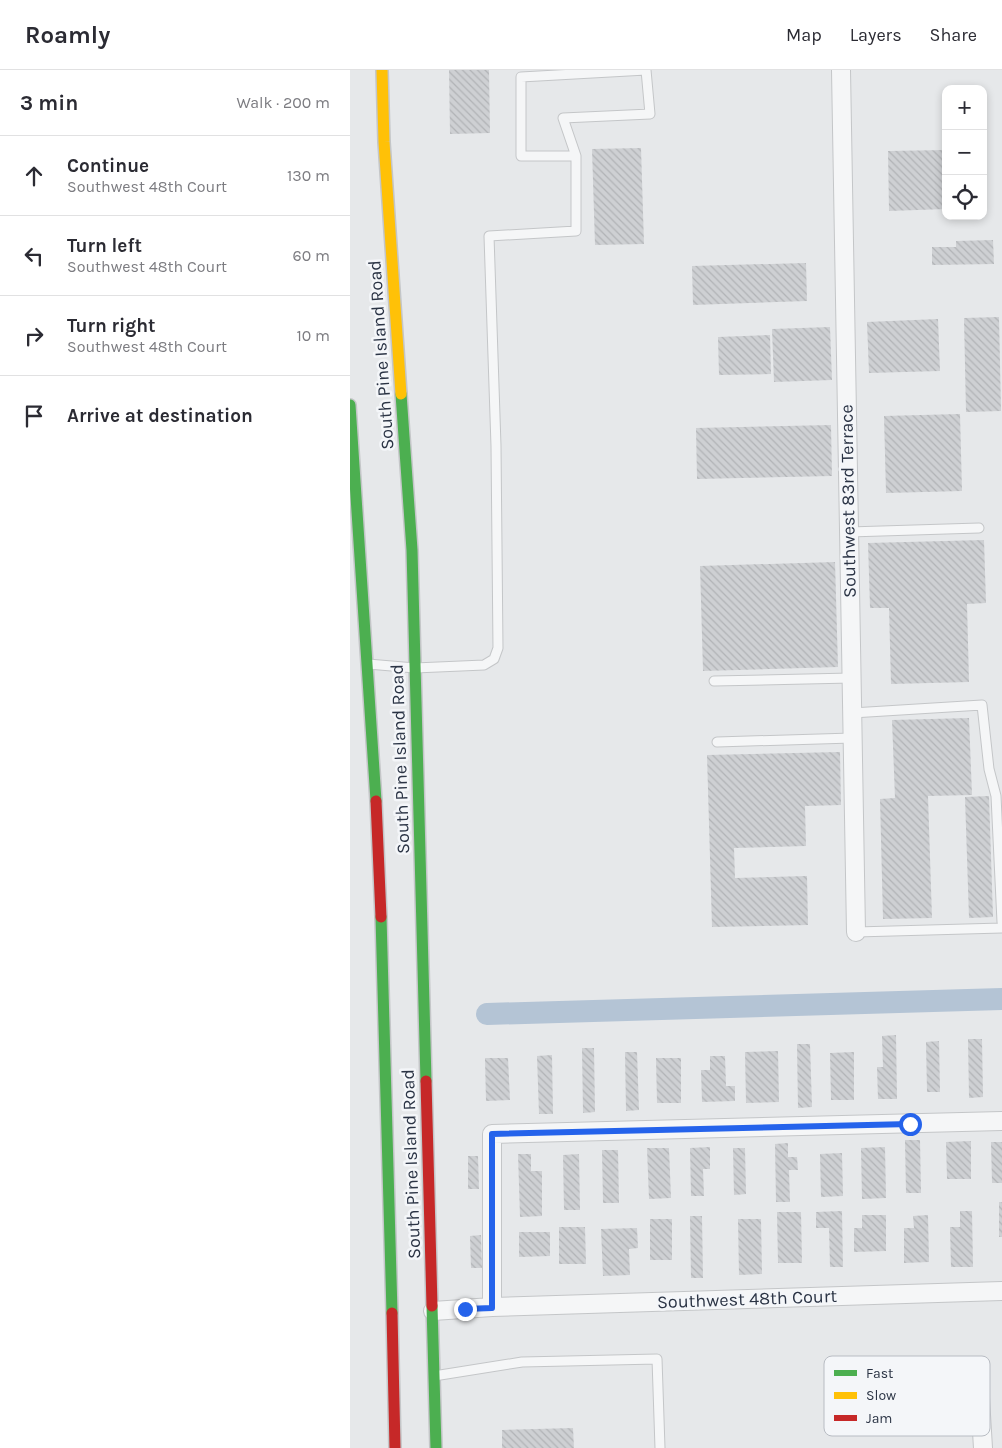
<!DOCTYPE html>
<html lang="en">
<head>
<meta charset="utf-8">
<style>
	:root { --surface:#fff; --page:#f7f7f7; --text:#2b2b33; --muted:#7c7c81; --line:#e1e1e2 }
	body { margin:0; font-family:Karla,sans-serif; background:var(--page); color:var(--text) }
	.controls { position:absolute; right:15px; top:15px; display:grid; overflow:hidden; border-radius:10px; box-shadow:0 2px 8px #0003 }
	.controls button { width:45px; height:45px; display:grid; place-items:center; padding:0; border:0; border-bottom:1px solid var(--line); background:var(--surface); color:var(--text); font:25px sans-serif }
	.stop { position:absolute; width:15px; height:15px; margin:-11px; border:4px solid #2563eb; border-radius:50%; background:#fff }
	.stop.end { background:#2563eb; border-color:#fff; box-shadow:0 1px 5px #0008 }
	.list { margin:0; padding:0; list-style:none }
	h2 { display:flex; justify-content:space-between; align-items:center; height:65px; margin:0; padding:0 20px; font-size:21px }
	h2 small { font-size:16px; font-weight:400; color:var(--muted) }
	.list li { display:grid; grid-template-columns:32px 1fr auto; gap:15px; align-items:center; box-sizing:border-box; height:80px; padding:0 20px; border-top:1px solid var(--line) }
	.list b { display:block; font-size:19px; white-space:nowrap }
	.list p { margin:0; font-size:16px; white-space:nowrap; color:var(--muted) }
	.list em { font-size:16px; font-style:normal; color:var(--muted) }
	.icon { flex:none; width:28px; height:28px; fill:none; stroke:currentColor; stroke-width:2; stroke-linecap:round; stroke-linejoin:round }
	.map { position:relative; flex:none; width:652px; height:1378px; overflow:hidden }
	header { display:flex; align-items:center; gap:30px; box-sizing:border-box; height:70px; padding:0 25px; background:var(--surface); border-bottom:1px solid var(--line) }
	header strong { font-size:24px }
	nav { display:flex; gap:28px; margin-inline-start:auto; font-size:18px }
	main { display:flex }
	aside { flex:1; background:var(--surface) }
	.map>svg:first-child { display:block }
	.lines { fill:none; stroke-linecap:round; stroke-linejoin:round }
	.canal { stroke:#b4c4d5; stroke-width:22 }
	.building { fill:url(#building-back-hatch) }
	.lane-casing { stroke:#c4c6c8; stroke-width:11 }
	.street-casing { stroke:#c4c6c8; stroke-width:20 }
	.fast-casing { stroke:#c4c6c8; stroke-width:14 }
	.slow-casing { stroke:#c4c6c8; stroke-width:14 }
	.jam-casing { stroke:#c4c6c8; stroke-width:14 }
	.lane { stroke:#f5f6f7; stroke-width:9 }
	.street { stroke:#f5f6f7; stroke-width:18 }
	.fast { stroke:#4caf50; stroke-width:11 }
	.slow { stroke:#ffc107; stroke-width:11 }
	.jam { stroke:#c62828; stroke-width:11 }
	.route { stroke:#2563eb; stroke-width:6 }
	.labels { text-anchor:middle; stroke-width:5; stroke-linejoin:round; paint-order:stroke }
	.street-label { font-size:18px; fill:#2b3445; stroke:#f4f6f9 }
	.key { fill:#f4f6f9; stroke:#b8bcc3; stroke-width:1 }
	.key-label { font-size:14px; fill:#2b3445 }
</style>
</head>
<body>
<header>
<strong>Roamly</strong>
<nav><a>Map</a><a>Layers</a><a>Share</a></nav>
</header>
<main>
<aside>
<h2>3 min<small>Walk · 200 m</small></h2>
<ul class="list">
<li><svg class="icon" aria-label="ahead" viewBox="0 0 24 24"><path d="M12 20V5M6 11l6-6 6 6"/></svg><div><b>Continue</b><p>Southwest 48th Court</p></div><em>130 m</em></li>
<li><svg class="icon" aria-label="left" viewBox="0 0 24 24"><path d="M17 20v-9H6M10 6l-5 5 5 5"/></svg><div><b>Turn left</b><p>Southwest 48th Court</p></div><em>60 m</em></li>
<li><svg class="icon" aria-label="right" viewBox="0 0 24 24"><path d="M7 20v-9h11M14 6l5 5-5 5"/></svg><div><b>Turn right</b><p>Southwest 48th Court</p></div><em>10 m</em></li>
<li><svg class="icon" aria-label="arrive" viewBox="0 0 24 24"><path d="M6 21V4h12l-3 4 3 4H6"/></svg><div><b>Arrive at destination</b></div></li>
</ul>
</aside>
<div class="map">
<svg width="652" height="1378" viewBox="0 0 652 1378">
	<defs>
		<pattern id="building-back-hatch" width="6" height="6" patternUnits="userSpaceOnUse" patternTransform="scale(1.25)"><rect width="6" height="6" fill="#ced0d3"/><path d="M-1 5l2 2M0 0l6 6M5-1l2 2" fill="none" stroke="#b1b3b6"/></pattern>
	</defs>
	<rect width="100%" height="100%" fill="#e6e8ea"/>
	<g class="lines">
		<path class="canal" d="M137,944l515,-15"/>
	</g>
	<path class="building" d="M99,0h40l1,63 -40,1z
		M291,78l3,96 -49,1 -3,-96z
		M633,79h3l1,59 -4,1z
		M596,80v59l-57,2 -1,-60z
		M643,170l1,24 -62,1v-18h24v-6z
		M456,193l1,38 -114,4 -1,-39z
		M649,247l2,94 -35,1 -2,-94z
		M588,249l2,52 -71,2 -2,-51z
		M480,257l2,53 -58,2 -2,-53z
		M420,265l1,39 -52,1 -1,-38z
		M610,344l2,77 -76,2 -2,-77z
		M481,355l1,51 -135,3 -1,-51z
		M634,470l2,63 -19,1 2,78 -78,2 -2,-76h-19l-2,-65z
		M485,492l3,105 -135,4 -3,-105z
		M619,648l3,77 -44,1 4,122 -49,1 -3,-120 15,-1 -3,-78z
		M490,682l1,53 -36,1 1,40 -72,2 1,30 72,-2 1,49 -96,2 -5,-172z
		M639,726l4,121 -24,1 -4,-121z
		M546,965l1,64h-19l-1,-32h6l-1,-31z
		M618,969h14l1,58 -14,1z
		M589,971l1,51h-13l-1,-50z
		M447,974h13l2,63 -14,1z
		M232,978h12l1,64 -12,1z
		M428,981l1,51 -33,1 -1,-51z
		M275,982h12l2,58 -13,1z
		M504,982v48h-23l-1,-47z
		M202,985l1,59h-14l-2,-58z
		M360,986h15l1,30h9v15l-33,1 -1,-32h9z
		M135,988h23l2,42 -24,1z
		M306,988h25v45h-24z
		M555,1070h15l1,53h-15z
		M621,1071v38h-24l-1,-37z
		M641,1072h11v41h-10z
		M438,1073v14h9l1,13h-9l1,32h-14l-1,-58z
		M360,1077v22h-7l1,27h-13l-1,-48z
		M535,1077l1,51 -24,1 -1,-51z
		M297,1078h22l2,50 -22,1z
		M383,1078h12l1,46 -12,1z
		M252,1080h16l1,53h-16z
		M492,1083l1,43 -22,1 -1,-43z
		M168,1084h13v17h11v45l-22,1z
		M229,1084l1,56h-16l-1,-55z
		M118,1086h10l1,33h-11z
		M649,1132h3v35h-3z
		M492,1141l1,56h-13l-1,-39h-13v-16z
		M610,1141h12l1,56h-22l-1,-40h10z
		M427,1142h24l1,51h-24z
		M512,1145h24v36l-32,1v-24h8z
		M578,1145l1,47 -25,1v-35h10l-1,-12z
		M340,1146h12l1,62h-12z
		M300,1149h22v41h-22z
		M388,1149h23l1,55 -23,1z
		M209,1157h26l1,37h-27z
		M287,1158l1,20 -9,1 1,26 -27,1 -2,-47z
		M169,1162h31v24l-31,1z
		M131,1165l1,33h-11l-1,-32z
		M223,1358l1,20h-72v-18z"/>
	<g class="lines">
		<defs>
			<path id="lane" d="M499,462l130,-4
				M18,594l47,4 69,-3 10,-6 4,-11 -2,-202 -7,-210 87,-5v-75h-55v-79l125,-7 4,44 -87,4 13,38
				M364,611l137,-3
				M502,643l130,-8 7,64 7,27 6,126
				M367,672l135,-4
				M506,862l146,-4
				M84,1306l88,-14 135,-3 3,89"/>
			<path id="street" d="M491,0l15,862
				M142,1237v-173l510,-13
				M83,1241l59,-4 510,-16
				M630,1328l3,50"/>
			<path id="fast" d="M51,324l11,156 14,531
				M0,335l26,396
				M31,847l11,396
				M82,1236l4,142"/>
			<path id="slow" d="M32,0l2,72 17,252"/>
			<path id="jam" d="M26,731l5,116
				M76,1011l6,225
				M42,1243l3,135"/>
		</defs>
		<use href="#lane" class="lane-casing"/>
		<use href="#street" class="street-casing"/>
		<use href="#fast" class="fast-casing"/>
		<use href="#slow" class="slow-casing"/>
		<use href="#jam" class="jam-casing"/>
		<use href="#lane" class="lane"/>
		<use href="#street" class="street"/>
		<use href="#fast" class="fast"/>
		<use href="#slow" class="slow"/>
		<use href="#jam" class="jam"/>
	</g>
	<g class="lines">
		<path class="route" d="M115,1239l27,-1v-174l418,-10"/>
	</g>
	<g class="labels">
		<g class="street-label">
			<text transform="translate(31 285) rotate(-94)" y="6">South Pine Island Road</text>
			<text transform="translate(498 431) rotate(-91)" y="6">Southwest 83rd Terrace</text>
			<text transform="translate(50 689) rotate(-92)" y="6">South Pine Island Road</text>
			<text transform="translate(61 1094) rotate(-92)" y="6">South Pine Island Road</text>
			<text transform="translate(397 1229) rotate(-2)" y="6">Southwest 48th Court</text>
		</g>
	</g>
	<rect x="474" y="1286" width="166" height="80" rx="8" class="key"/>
	<rect x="484" y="1300" width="23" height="6" fill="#4caf50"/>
	<rect x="484" y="1322" width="23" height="7" fill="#ffc107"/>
	<rect x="484" y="1345" width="23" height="6" fill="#c62828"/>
	<g class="key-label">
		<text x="516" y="1308">Fast</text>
		<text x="516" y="1330">Slow</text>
		<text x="516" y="1353">Jam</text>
	</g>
</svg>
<div class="controls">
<button>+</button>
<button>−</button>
<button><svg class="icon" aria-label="locate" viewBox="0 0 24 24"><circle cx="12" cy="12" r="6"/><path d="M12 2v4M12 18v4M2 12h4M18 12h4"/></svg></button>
</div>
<div class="stop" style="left:560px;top:1054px"></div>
<div class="stop end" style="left:115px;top:1239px"></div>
</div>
</main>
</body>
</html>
